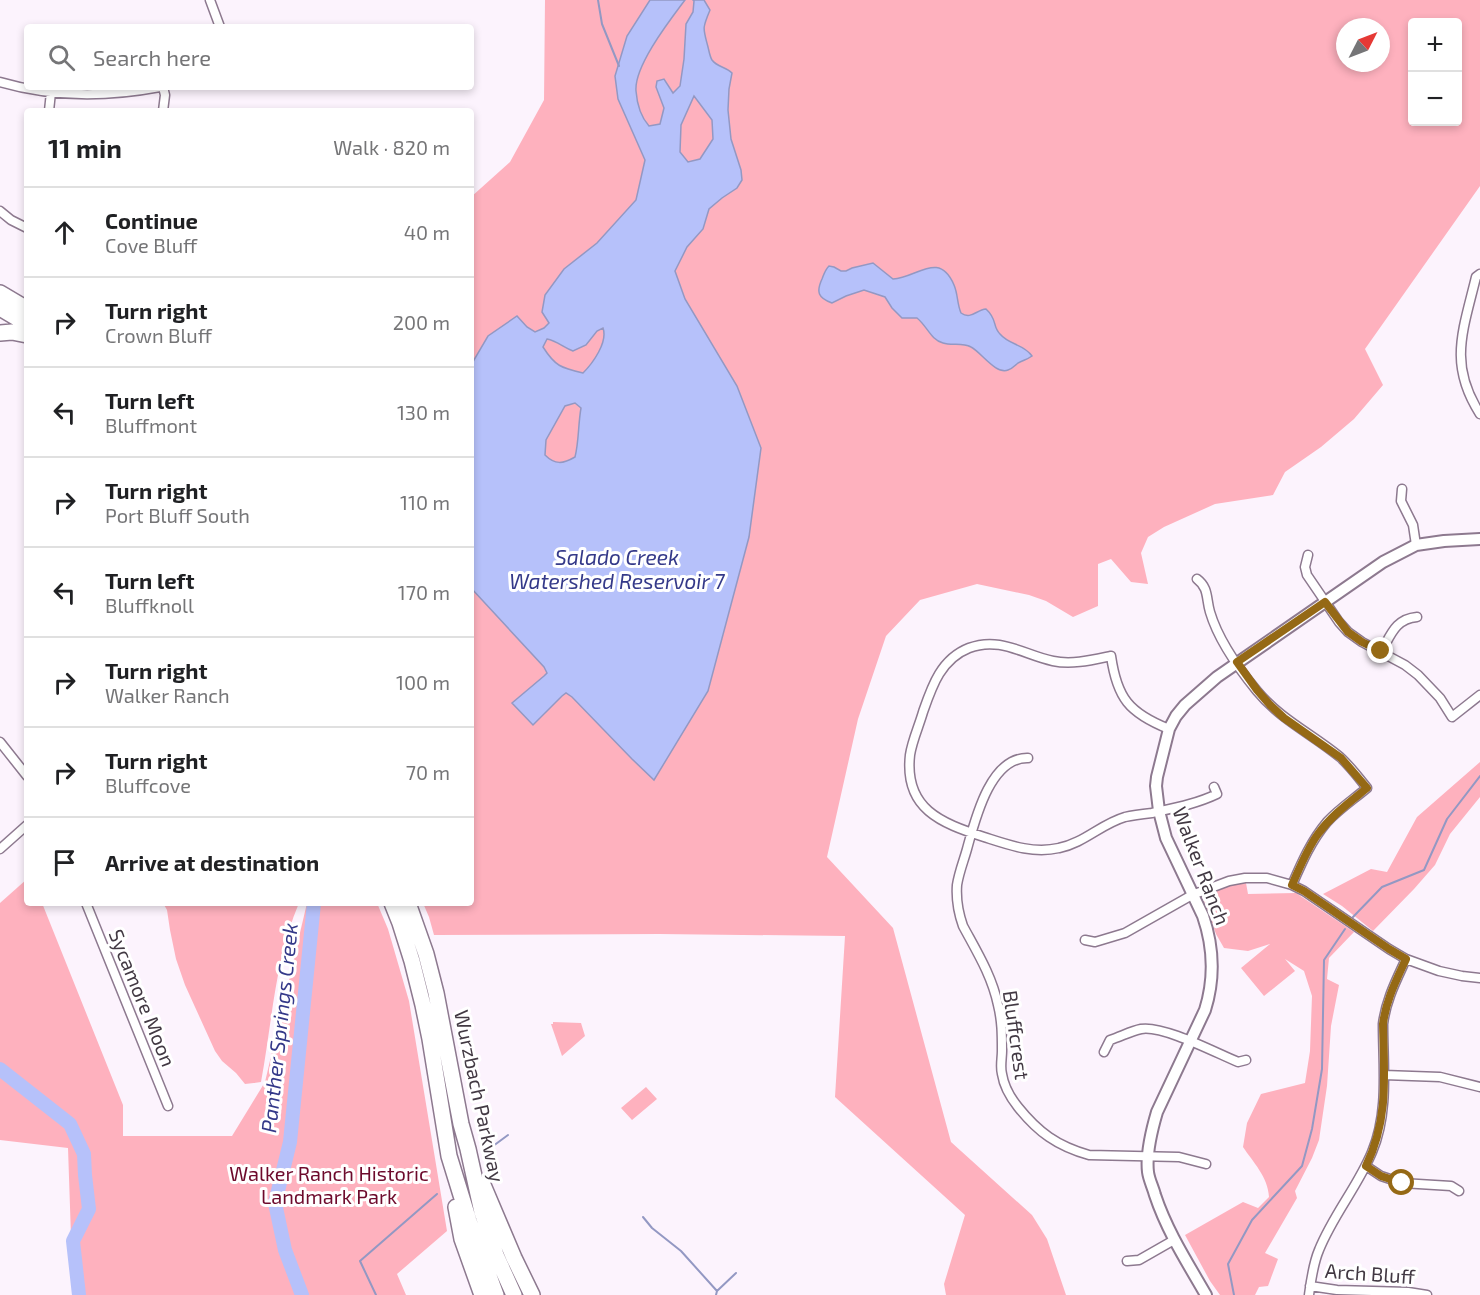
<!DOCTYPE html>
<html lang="en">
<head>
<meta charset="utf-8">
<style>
	:root { --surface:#fff; --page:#f6f6f6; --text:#202124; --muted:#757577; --line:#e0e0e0 }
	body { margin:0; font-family:"Exo 2",sans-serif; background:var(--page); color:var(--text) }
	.controls { position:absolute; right:18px; top:18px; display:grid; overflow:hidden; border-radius:6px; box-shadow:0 3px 9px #0003 }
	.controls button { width:54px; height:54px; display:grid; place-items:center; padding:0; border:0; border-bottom:2px solid var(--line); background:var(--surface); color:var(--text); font:30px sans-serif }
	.compass { position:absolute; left:1336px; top:18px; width:54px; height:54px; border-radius:50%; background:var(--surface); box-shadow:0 3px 9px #0003; rotate:48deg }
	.stop { position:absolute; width:18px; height:18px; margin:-14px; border:4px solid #956915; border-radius:50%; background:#fff }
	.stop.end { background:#956915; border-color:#fff; box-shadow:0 2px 6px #0008 }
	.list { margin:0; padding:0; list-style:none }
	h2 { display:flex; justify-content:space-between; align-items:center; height:78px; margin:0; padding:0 24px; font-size:26px }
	h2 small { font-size:20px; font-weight:400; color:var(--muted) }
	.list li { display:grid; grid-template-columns:39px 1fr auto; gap:18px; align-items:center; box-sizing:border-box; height:90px; padding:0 24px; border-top:2px solid var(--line) }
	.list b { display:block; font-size:22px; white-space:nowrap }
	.list p { margin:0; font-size:20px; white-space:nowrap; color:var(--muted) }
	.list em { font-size:20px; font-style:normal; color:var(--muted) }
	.icon { flex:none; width:33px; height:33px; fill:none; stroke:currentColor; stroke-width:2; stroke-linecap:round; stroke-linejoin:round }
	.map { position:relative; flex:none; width:1480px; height:1295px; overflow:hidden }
	.search { position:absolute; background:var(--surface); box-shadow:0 3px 9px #0003; left:24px; top:24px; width:450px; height:66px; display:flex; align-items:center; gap:15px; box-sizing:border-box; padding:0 21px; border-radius:6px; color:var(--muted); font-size:22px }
	.panel { position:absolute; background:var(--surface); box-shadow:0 3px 9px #0003; left:24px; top:108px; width:450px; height:798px; border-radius:6px }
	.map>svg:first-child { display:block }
	.green { fill:#feb1be; fill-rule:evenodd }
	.water { fill:#b6c1fa; stroke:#9398c3; stroke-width:1.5; fill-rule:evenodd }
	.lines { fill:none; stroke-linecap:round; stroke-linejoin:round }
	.stream { stroke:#9398c3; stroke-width:2 }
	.river { stroke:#b6c1fa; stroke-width:14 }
	.minor-casing { stroke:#8d798f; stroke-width:11 }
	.tertiary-casing { stroke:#8d798f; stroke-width:14 }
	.motorway-casing { stroke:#8d798f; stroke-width:18 }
	.minor { stroke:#fff; stroke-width:8 }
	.tertiary { stroke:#fff; stroke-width:10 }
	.motorway { stroke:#fff; stroke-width:15 }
	.route { stroke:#956915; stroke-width:8 }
	.labels { text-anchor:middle; stroke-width:6; stroke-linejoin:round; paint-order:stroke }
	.street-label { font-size:20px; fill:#423943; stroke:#fff }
	.park-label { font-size:20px; fill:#6d0a2c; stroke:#fff }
	.water-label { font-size:21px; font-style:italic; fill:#343989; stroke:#fff }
</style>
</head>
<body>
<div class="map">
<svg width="1480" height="1295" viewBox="0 0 1480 1295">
	<rect width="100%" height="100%" fill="#fcf3fd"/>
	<path class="green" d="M545,0h935v186l-115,163 18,36 -29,34 -33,28 -36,25 -12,23 -58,9 -51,23 -16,10 -7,16 7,31 -17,-2 -20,-23 -13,5v42l-25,11 -27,-16 -17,-6 -52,-11 -57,16 -34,36 -28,83 -31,138 66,71 58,214 81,73 15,24 19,56h-120l-2,-11 21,-69 -130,-118 10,-161 -186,-2 -225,1 -5,-18 -6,-14h48v-706l39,-35 34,-62zM1412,22h46v100h-46zM1345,27h36v36h-36z
		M1480,762v35l-30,37 -15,31 -21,24 -41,42 -31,-25 -19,-12 48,-25 16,3 30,-55z
		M27,879v24h15l81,202v31h109l33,-54 42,-179h70l11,26 21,72 38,230 -50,43 9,21h-333l-5,-147 -68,-8v-237z
		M1246,883l2,11 48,-1 58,39 -25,26 -2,21 12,6 -8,41 -4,60 -8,54 -7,18 -17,33 2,7 -32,55 13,6 -10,27 -9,1 -4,8h-35l-10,-14 -25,-46 58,-33 15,6 11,-11c-1,-20 -16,-35 -26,-50l4,-24 14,-29 44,-11 5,-32 2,-55 -8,-25 -19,-12 10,12 -31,25 -23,-28 29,-24 -22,7 -24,-3 -8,-14 -13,-36 24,-12z
		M163,903h136c-24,56 -27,120 -38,179l-16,2 -9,-11 -14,-12 -7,-10 -30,-66 -9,-26 -6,-29 -3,-20z
		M553,1022l28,1 4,13 -23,20 -11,-32h2z
		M646,1087l11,12 -25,21 -11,-12z"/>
	<path class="water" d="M650,0h35c-15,20 -51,66 -49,91 1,13 5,26 13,35l11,-2 4,-16 -8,-21 1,-6 7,-2 9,14 7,-7 4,-27 2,-35 7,-12 1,-11 -1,-1h11l6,10c-8,19 -7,18 -2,37 1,4 2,10 4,13 5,7 14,7 20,13l-3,16 -1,21 3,29 10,31 1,10 -5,8 -15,10 -13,11 -6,20 -16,18 -12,24 10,28 52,87 24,62 -12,89 -41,154 -54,89 -22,-21 -60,-62 -6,-4 -4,3 -29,29 -21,-22 32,-27 3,-3 -3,-6 -73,-79v-223l17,-29 29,-20 10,11 8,5 9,-4 5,-5 -7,-11 3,-17 19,-26 33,-26 39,-43 9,-40 -27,-61 -3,-23 12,-40zM694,96l18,24 1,19 -13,20 -12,3 -8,-10 1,-27zM603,328c5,14 -10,35 -20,45 -22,-5 -28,-7 -40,-26l4,-8c10,2 16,8 26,12l13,-6 11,-14zM575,403l6,5c-3,17 -2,33 -6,49 -12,7 -20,8 -30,-2l1,-15 19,-34z
		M873,263l20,16c24,-1 46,-29 61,6 4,9 3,19 7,28 10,7 15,-3 25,-4 12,11 6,17 14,25 9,11 24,10 32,22 -4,3 -8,4 -12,6 -5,2 -7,7 -12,8 -12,5 -27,-18 -37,-23 -9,-5 -19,-1 -28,-4 -12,-3 -16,-17 -26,-25h-15l-10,-10 -7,-11 -21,-7 -18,6 -14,7c-14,-5 -16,-11 -10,-24 2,-5 3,-9 7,-13l5,1 7,4h5l6,-3z"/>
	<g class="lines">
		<path class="stream" d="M598,0l4,24 17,42
			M1353,917l29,-30 42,-17 23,-51 33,-43
			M485,1152l23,-17
			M643,1217l9,11 29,23 36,40 -1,4
			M717,1291l19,-18
			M376,1295l-16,-34 77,-67
			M1234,1295l-6,-31 24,-44 50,-54 10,-37 10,-60 2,-109 21,-31"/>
		<path class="river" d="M0,1069l70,55 14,30 1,21 4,34 -16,32 6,54
			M302,1295l-17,-45 -10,-47 15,-61 24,-239"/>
		<defs>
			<path id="minor" d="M210,0l10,27
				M0,82c51,15 107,15 160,5
				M163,87l2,8 -2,16
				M49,111l2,-19
				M0,211l11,9 16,8
				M1480,274l-4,3c-13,54 -28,87 4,137
				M1402,489l-1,12 12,24 3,20
				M1308,555l-3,12 2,8 32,47 9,10 14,10 43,23 13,10 22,23 12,19 28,-22
				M1197,579c12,9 9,20 13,33 8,27 29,57 47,79 23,28 55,43 83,66 10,9 19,21 27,31 -13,11 -28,21 -40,34 -16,19 -25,40 -35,63
				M1381,652c10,-17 14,-33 36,-35
				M1169,729c-40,-16 -52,-31 -58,-73 -19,4 -39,9 -58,5 -29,-6 -53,-25 -84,-13 -28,11 -37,38 -46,64 -4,14 -11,29 -13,43 -6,54 31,68 74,82 25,8 49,17 75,11 25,-5 42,-24 66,-31 9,-2 18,-3 27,-4 22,-5 44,-9 65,-19l-3,-7
				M0,742l27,34
				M1028,758c-38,-1 -53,62 -61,91 -3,11 -8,23 -10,36 -1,14 1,27 6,41 14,26 29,50 35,79 4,16 4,30 4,46 0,7 -2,16 0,23 2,13 8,23 16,33 20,25 39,39 71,48l90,2 27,7
				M0,849l27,-24
				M86,903l82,203
				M1085,940l10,2 30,-9 67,-38 37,-14 16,-3h22l25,7 12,6 85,58 17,10 33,12 23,5 18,2
				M1104,1052l6,-12c10,-3 21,-9 31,-11 22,-4 75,24 97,33l8,-2
				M1384,1075l56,2 40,10
				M1366,1166l15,10 21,7 49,3 8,5
				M1127,1261l12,-1 35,-20
				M1310,1286l27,4 71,2 19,3
				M1309,1295c2,-15 4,-31 10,-45 14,-35 39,-64 53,-98 17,-40 11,-86 11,-128 3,-24 13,-43 23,-65"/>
			<path id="tertiary" d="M1206,1295c-19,-33 -39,-64 -51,-100 -2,-8 -6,-15 -7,-23 -2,-17 4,-43 9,-60l48,-102c10,-32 9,-62 -2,-94l-37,-78 -7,-27 -3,-25 1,-9 12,-48 7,-13 9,-11 32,-28 166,-115 33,-17 28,-4 36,-2"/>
			<path id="motorway" d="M0,293l27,16
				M0,308l27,16
				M0,333l12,-1 15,3
				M392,903l8,20 12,38 11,44 7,34 19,117 20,65 27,74
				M408,903l18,51 10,39 25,131 7,25 14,63 14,43 18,40
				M483,1185l31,73 18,37
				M456,1207l6,32 20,56"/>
		</defs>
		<use href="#minor" class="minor-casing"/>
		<use href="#tertiary" class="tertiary-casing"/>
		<use href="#motorway" class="motorway-casing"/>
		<use href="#minor" class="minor"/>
		<use href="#tertiary" class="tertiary"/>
		<use href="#motorway" class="motorway"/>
	</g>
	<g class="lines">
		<path class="route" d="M1381,651l-19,-9 -14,-10 -23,-30 -88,60 20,28 13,15 14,13 57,40 26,30c-17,14 -35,27 -49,46 -11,15 -18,33 -26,51l12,6 85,58 17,10c-10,22 -20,41 -23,65 1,50 6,95 -17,142l15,10 21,7"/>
	</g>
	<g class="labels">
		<g class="street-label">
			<text transform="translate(1201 866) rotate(69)" y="7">Walker Ranch</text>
			<text transform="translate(142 998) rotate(68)" y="7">Sycamore Moon</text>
			<text transform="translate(1016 1035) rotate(82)" y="7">Bluffcrest</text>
			<text transform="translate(479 1096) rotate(78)" y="7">Wurzbach Parkway</text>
			<text transform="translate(1370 1274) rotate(4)" y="7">Arch Bluff</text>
		</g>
		<g class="park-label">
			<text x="329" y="1181">Walker Ranch Historic<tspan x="329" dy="23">Landmark Park</tspan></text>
		</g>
		<g class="water-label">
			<text x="617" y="565">Salado Creek<tspan x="617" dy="24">Watershed Reservoir 7</tspan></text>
			<text transform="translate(280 1028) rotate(-84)" y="7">Panther Springs Creek</text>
		</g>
	</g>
</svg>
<div class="controls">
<button>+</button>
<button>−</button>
</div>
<svg class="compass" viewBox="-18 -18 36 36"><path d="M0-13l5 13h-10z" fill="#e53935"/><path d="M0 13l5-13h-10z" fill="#757577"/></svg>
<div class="stop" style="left:1402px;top:1183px"></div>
<div class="stop end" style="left:1381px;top:651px"></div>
<div class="search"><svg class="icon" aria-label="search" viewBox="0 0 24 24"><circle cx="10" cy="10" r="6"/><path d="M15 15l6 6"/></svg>Search here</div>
<section class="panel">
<h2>11 min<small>Walk · 820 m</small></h2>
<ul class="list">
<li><svg class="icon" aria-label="ahead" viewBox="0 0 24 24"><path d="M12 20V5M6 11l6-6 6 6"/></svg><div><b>Continue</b><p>Cove Bluff</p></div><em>40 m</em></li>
<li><svg class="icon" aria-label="right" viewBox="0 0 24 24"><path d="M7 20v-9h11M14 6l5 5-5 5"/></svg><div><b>Turn right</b><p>Crown Bluff</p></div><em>200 m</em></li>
<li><svg class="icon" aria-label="left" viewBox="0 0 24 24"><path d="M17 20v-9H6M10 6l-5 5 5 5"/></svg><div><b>Turn left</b><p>Bluffmont</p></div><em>130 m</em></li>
<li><svg class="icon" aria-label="right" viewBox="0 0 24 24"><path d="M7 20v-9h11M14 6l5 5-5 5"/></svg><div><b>Turn right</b><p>Port Bluff South</p></div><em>110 m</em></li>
<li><svg class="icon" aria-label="left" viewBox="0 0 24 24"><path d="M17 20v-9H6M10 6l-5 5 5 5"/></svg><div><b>Turn left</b><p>Bluffknoll</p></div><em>170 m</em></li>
<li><svg class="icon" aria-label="right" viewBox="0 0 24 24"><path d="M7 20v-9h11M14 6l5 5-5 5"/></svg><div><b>Turn right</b><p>Walker Ranch</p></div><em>100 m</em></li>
<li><svg class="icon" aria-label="right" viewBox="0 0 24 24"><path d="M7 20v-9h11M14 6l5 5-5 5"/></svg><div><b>Turn right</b><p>Bluffcove</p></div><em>70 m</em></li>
<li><svg class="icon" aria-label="arrive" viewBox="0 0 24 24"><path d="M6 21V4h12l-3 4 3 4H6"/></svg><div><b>Arrive at destination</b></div></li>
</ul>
</section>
</div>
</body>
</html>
